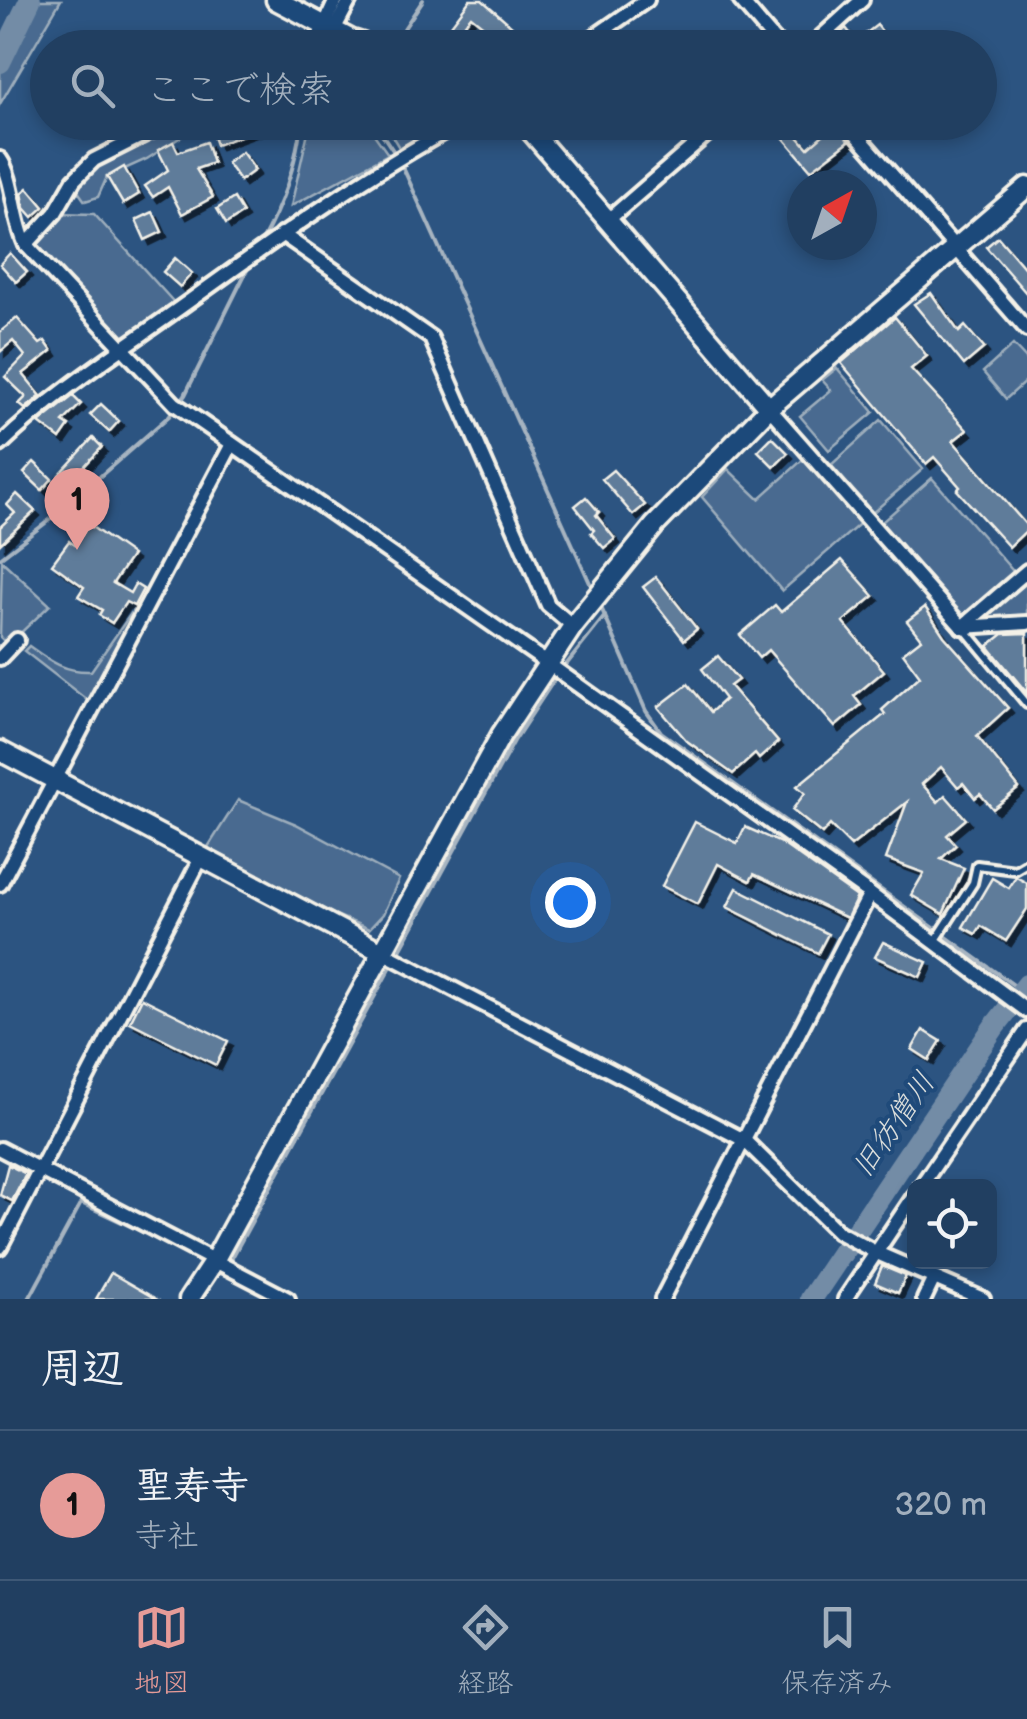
<!DOCTYPE html>
<html lang="ja">
<meta charset="utf-8">
<style>
:root{--surface:#213f61;--page:#2d4a6a;--text:#f1f3f6;--muted:#a2afbd;--line:#3e5876;--accent:#e69b98}
body{margin:0;font-family:"Balsamiq Sans","Klee One",sans-serif;background:var(--page);color:var(--text)}
.controls{position:absolute;right:30px;bottom:30px;display:grid;overflow:hidden;border-radius:15px;box-shadow:0 5px 15px #0003}
.controls button{width:90px;height:90px;display:grid;place-items:center;padding:0;border:0;border-bottom:2px solid var(--line);background:var(--surface);color:var(--text);font:50px sans-serif}
.compass{position:absolute;left:787px;top:170px;width:90px;height:90px;border-radius:50%;background:var(--surface);box-shadow:0 5px 15px #0003;rotate:40deg}
.you{position:absolute;left:570px;top:902px;width:35px;height:35px;margin:-25px;border:8px solid #fff;border-radius:50%;background:#1a73e8;box-shadow:0 0 0 15px #1a73e833}
.badge{display:grid;place-items:center;width:65px;height:65px;border-radius:50%;background:var(--accent);color:#111;font-size:32px;font-weight:700}
.pin{position:absolute;translate:-50% -82px;filter:drop-shadow(0 2px 5px #0008)}
.pin::after{content:'';position:absolute;top:52px;width:35px;height:30px;background:inherit;clip-path:polygon(0 0,100% 0,50% 100%)}
.list{margin:0;padding:0;list-style:none}
h2{display:flex;justify-content:space-between;align-items:center;height:130px;margin:0;padding:0 40px;font-size:42px}
h2 small{font-size:32px;font-weight:400;color:var(--muted)}
.list li{display:grid;grid-template-columns:65px 1fr auto;gap:30px;align-items:center;box-sizing:border-box;height:150px;padding:0 40px;border-top:2px solid var(--line)}
.list b{display:block;font-size:38px;white-space:nowrap}
.list p{margin:0;font-size:32px;white-space:nowrap;color:var(--muted)}
.list em{font-size:32px;font-style:normal;color:var(--muted)}
.icon{flex:none;width:55px;height:55px;fill:none;stroke:currentColor;stroke-width:2;stroke-linecap:round;stroke-linejoin:round}
.map{position:relative;flex:none;width:1027px;height:1299px;overflow:hidden}
.search{position:absolute;background:var(--surface);box-shadow:0 5px 15px #0003;left:30px;right:30px;top:30px;height:110px;display:flex;align-items:center;gap:25px;box-sizing:border-box;padding:0 35px;border-radius:55px;color:var(--muted);font-size:38px}
.sheet{height:280px;background:var(--surface)}
nav{display:flex;justify-content:space-around;align-items:center;box-sizing:border-box;height:140px;border-top:2px solid var(--line);background:var(--surface);font-size:28px;color:var(--muted)}
nav a{display:grid;justify-items:center;gap:5px}
nav .on{color:var(--accent)}
.map>svg:first-child{display:block}
.green{fill:#496b90;stroke:#9eaebc;stroke-width:2.5}
.lines{fill:none;stroke-linecap:round;stroke-linejoin:round}
.stream{stroke:#a7b4c0;stroke-width:4}
.river{stroke:#738ca6;stroke-width:22}
.building{fill:#5e7b9a;stroke:#f4f1e8;stroke-width:2.5;filter:url(#shadow)}
.lane-casing{stroke:#f4f1e8;stroke-width:14}
.street-casing{stroke:#f4f1e8;stroke-width:20}
.secondary-casing{stroke:#f4f1e8;stroke-width:25}
.lane{stroke:#1f4a7a;stroke-width:6}
.street{stroke:#1f4a7a;stroke-width:12}
.secondary{stroke:#1f4a7a;stroke-width:18}
.labels{text-anchor:middle;dominant-baseline:central;stroke-width:8;stroke-linejoin:round;paint-order:stroke}
.water-label{font-size:30px;font-style:italic;fill:#dadddb;stroke:#1f4a7a}
</style>
<div class="map">
<svg width="1027" height="1299" viewBox="0 0 1027 1299">
<defs>
<filter id="shadow"><feDropShadow dx="5" dy="5" stdDeviation="0" flood-color="#0009"/></filter>
</defs>
<rect width="100%" height="100%" fill="#2c5481"/>
<filter id="ink" filterUnits="userSpaceOnUse"><feTurbulence type="fractalNoise" baseFrequency=".01" numOctaves="2"/><feDisplacementMap in="SourceGraphic" scale="20" xChannelSelector="R" yChannelSelector="G"/><feConvolveMatrix kernelMatrix="1 2 1 2 8 2 1 2 1" color-interpolation-filters="sRGB"/></filter>
<g filter="url(#ink)">
<!-- green -->
<g class="green">
<path d="M24,0H61L0,104V44Z"/>
<path d="M131,123H191L190,131L147,159L107,177L98,197L85,201L72,183L123,144Z"/>
<path d="M310,123H366L388,154L291,206Z"/>
<path d="M384,123H455L403,154Z"/>
<path d="M55,213L94,214L179,308L127,346L26,245Z"/>
<path d="M1013,345L1027,360V380L1006,399L983,372Z"/>
<path d="M837,368L874,412L829,450L800,416L831,390L822,380Z"/>
<path d="M881,420L923,469L782,591L702,497L728,469L759,499L809,454L829,467Z"/>
<path d="M932,478L1019,578L962,627L875,528Z"/>
<path d="M2,561L50,605L8,645L0,637Z"/>
<path d="M1027,572V623L970,626Z"/>
<path d="M148,589L94,696L87,700L24,651L29,646C50,661 64,672 91,671Z"/>
<path d="M238,800L296,824L399,879L383,914L369,929L201,858Z"/>
</g>
<g class="lines">
<!-- stream -->
<g class="stream">
<path d="M391,48L423,0"/>
<path d="M374,122L396,155"/>
<path d="M401,163L594,592"/>
<path d="M260,245C282,205 296,167 301,122"/>
<path d="M0,558L56,515L169,416L185,395L251,262"/>
<path d="M600,605L646,711L661,732L1022,991"/>
<path d="M229,1263L514,741L554,680L605,616"/>
<path d="M29,1299L81,1203L177,1248"/>
</g>
<!-- river -->
<g class="river">
<path d="M0,62L30,0"/>
<path d="M811,1299L994,1027L1027,985"/>
</g>
</g>
<!-- building -->
<g class="building">
<path d="M470,0H482L512,26L510,28L527,48H480L496,36L471,16L455,35L448,29Z"/>
<path d="M877,25L891,43L885,48H824L846,28L856,41Z"/>
<path d="M208,122H227L229,126L238,122L273,124L216,145Z"/>
<path d="M785,122L808,148L824,134L814,122H835L849,141L811,170L776,129Z"/>
<path d="M173,142L178,152L206,142L213,163L196,169L213,197L182,214L168,187L153,197L145,186L168,170L158,150Z"/>
<path d="M242,152L255,170L240,181L227,163Z"/>
<path d="M124,167L139,194L123,204L107,177Z"/>
<path d="M28,188L44,207L33,217L25,208L22,193Z"/>
<path d="M234,198L243,213L226,224L217,209Z"/>
<path d="M153,212L162,232L145,240L136,220Z"/>
<path d="M998,237L1027,271V294L986,247Z"/>
<path d="M10,253L27,272L16,282L0,264Z"/>
<path d="M175,258L192,273L180,287L163,272Z"/>
<path d="M931,293L959,332L965,326L984,348L964,365L914,304Z"/>
<path d="M895,317L927,356L911,369L967,430L953,441L1027,526V530L1009,547L957,490L960,487L934,457L926,464L841,363Z"/>
<path d="M17,318L40,344L45,341L52,351L23,374L41,396L25,409L19,404L26,397L5,377L25,356L13,341L0,352V332Z"/>
<path d="M73,396L81,404L63,422L69,426L60,439L39,423Z"/>
<path d="M101,404L119,421L109,432L90,415Z"/>
<path d="M772,437L788,453L774,467L758,451Z"/>
<path d="M93,438L102,447L68,484L59,475Z"/>
<path d="M34,462L52,479L42,490L24,473Z"/>
<path d="M613,470L645,505L633,515L602,479Z"/>
<path d="M17,494L35,511L0,544V527L15,513L7,505Z"/>
<path d="M586,497L599,512L596,515L615,539L604,548L591,533L594,530L575,506Z"/>
<path d="M89,525L132,555L113,583L130,593L135,584L143,589L134,606L126,602L112,623L99,615L102,610L78,596L84,587L52,564L69,541L75,545Z"/>
<path d="M842,560L874,596L843,622L884,671L854,696L861,705L835,727L768,650L759,658L740,635L775,605L781,612Z"/>
<path d="M656,577L697,629L684,640L643,587Z"/>
<path d="M925,607L944,636L1008,708L977,736L1019,788L993,809L980,794L975,798L963,783L958,787L941,767L922,784L938,802L945,795L966,819L947,835L956,845L941,859L964,868L943,914L911,895L924,873L886,859L907,802L851,846L830,825L822,834L792,810L805,793L797,786L885,714L882,710L920,676L903,653L921,639L907,621Z"/>
<path d="M1027,633V693L988,646L1003,634Z"/>
<path d="M718,656L738,680L730,686L778,742L759,759L755,754L733,774L687,741L658,707L688,684L711,712L725,699L702,669Z"/>
<path d="M695,822L737,843L745,827L781,843L857,897L847,918L754,874L750,881L718,864L698,904L662,886Z"/>
<path d="M1016,877L1027,883V909L1006,941L981,926L976,934L963,927L992,878L1009,888Z"/>
<path d="M737,888L828,934L818,953L727,907Z"/>
<path d="M883,942L927,962L920,977L875,957Z"/>
<path d="M142,998L228,1041L216,1065L130,1022Z"/>
<path d="M923,1030L941,1041L929,1060L912,1049Z"/>
<path d="M8,1165L26,1174L12,1201L0,1195Z"/>
<path d="M882,1266L906,1276L898,1293L875,1283Z"/>
<path d="M111,1273L156,1299H96Z"/>
</g>
<g class="lines">
<defs>
<g id="lane">
<path d="M963,627L1027,704"/>
<path d="M936,940L973,883L977,865L1015,870L1027,863"/>
</g>
<g id="street">
<path d="M740,0L781,48"/>
<path d="M334,30L350,0"/>
<path d="M314,48L336,0"/>
<path d="M578,48L647,0"/>
<path d="M809,48L862,0"/>
<path d="M846,122L1027,330"/>
<path d="M0,159C14,179 13,219 26,245L175,404L547,663L870,894L1027,1011"/>
<path d="M608,220L721,122"/>
<path d="M282,234L431,338L548,605L573,626"/>
<path d="M26,245L55,213L74,180L94,160L169,122"/>
<path d="M769,408L962,627"/>
<path d="M0,445C57,390 124,348 188,302C277,238 365,175 462,122"/>
<path d="M962,627L1027,571"/>
<path d="M962,627L1027,623"/>
<path d="M0,658L17,640"/>
<path d="M0,884L232,444"/>
<path d="M382,952L744,1140L838,1232L877,1253L983,1299"/>
<path d="M0,1149L288,1299"/>
<path d="M921,1186L1027,1030"/>
<path d="M0,1247L201,858"/>
<path d="M662,1299L870,894"/>
<path d="M845,1299L914,1196"/>
<path d="M924,1299L934,1278"/>
</g>
<g id="secondary">
<path d="M276,0L352,40L377,48"/>
<path d="M523,122L769,408"/>
<path d="M0,751L382,952"/>
<path d="M189,1299L214,1261L501,735L573,626L655,525L769,408L1027,187"/>
</g>
</defs>
<!-- lane casing -->
<use href="#lane" class="lane-casing"/>
<!-- street casing -->
<use href="#street" class="street-casing"/>
<!-- secondary casing -->
<use href="#secondary" class="secondary-casing"/>
<!-- lane -->
<use href="#lane" class="lane"/>
<!-- street -->
<use href="#street" class="street"/>
<!-- secondary -->
<use href="#secondary" class="secondary"/>
</g>
</g>
<g class="labels">
<!-- water labels -->
<g class="water-label">
<text transform="translate(894 1125) rotate(-55)">旧彷僧川</text>
</g>
</g>
</svg>
<div class="controls">
<button><svg class="icon" aria-label="locate" viewBox="0 0 24 24"><circle cx="12" cy="12" r="6"/><path d="M12 2v4M12 18v4M2 12h4M18 12h4"/></svg></button>
</div>
<svg class="compass" viewBox="-18 -18 36 36"><path d="M0-13l5 13h-10z" fill="#e53935"/><path d="M0 13l5-13h-10z" fill="#a2afbd"/></svg>
<div class="you"></div>
<div class="pin badge" style="left:77px;top:550px">1</div>
<div class="search"><svg class="icon" aria-label="search" viewBox="0 0 24 24"><circle cx="10" cy="10" r="6"/><path d="M15 15l6 6"/></svg>ここで検索</div>
</div>
<section class="sheet">
<h2>周辺<small></small></h2>
<ul class="list">
<li><span class="badge">1</span><div><b>聖寿寺</b><p>寺社</p></div><em>320 m</em></li>
</ul>
</section>
<nav>
<a class="on"><svg class="icon" aria-label="map" viewBox="0 0 24 24"><path d="M3 6l6-2 6 2 6-2v14l-6 2-6-2-6 2zM9 4v14M15 6v14"/></svg>地図</a>
<a><svg class="icon" aria-label="directions" viewBox="0 0 24 24"><path d="M12 3l9 9-9 9-9-9zM9 14v-3h6M13 9l2 2-2 2"/></svg>経路</a>
<a><svg class="icon" aria-label="saved" viewBox="0 0 24 24"><path d="M7 4h10v16l-5-4-5 4z"/></svg>保存済み</a>
</nav>
